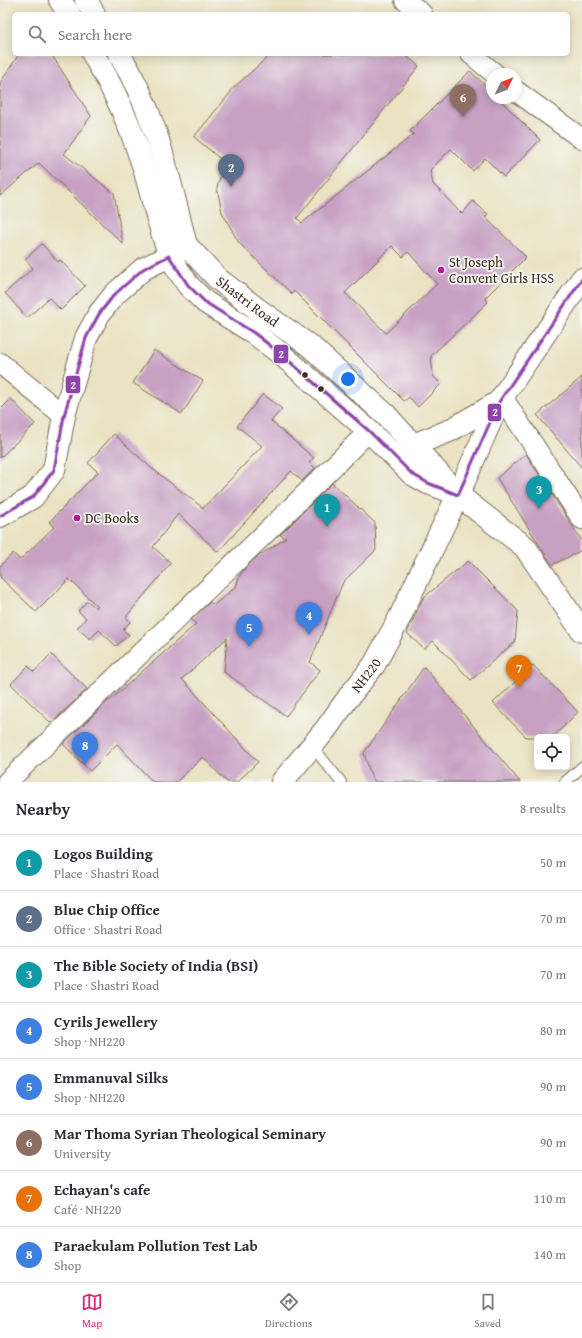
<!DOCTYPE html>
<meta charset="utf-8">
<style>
:root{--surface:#fff;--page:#f7f7f7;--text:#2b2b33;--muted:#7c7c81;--line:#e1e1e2;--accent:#db2777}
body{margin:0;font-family:"Gentium Book Plus",serif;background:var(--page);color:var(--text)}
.controls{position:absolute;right:12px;bottom:12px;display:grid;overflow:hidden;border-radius:6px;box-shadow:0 2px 10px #0003}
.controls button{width:36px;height:36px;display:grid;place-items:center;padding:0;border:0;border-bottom:1px solid var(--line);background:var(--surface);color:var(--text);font:20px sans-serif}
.compass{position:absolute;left:486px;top:68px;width:36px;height:36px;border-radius:50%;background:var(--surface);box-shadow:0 2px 10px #0003;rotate:47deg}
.you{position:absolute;left:348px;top:379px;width:14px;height:14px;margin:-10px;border:3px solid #fff;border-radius:50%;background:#1a73e8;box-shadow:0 0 0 6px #1a73e833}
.badge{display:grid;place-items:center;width:26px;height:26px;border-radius:50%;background:var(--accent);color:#fff;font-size:13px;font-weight:700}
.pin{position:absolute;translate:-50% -33px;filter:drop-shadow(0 1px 2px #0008)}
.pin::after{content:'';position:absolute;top:21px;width:14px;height:12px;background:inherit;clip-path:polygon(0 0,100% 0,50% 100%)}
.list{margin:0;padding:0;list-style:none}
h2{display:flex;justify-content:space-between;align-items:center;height:52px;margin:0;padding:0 16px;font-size:17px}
h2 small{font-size:13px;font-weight:400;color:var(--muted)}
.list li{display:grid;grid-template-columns:26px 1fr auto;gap:12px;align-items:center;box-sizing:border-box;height:56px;padding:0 16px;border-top:1px solid var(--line)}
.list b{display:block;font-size:15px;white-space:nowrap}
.list p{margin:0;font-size:13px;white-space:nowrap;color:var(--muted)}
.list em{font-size:13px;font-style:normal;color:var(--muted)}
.icon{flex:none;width:22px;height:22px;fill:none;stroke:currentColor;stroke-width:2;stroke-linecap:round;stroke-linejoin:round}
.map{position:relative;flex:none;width:582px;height:782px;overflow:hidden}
.search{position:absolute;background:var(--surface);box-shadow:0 2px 10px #0003;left:12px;right:12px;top:12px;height:44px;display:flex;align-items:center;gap:10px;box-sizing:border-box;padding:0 14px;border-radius:6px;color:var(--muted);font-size:15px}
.sheet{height:500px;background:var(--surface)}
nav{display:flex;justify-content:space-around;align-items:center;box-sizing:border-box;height:56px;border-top:1px solid var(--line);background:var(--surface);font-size:11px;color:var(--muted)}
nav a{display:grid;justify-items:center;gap:2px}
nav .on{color:var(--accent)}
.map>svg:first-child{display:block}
.building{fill:#c7a0c4;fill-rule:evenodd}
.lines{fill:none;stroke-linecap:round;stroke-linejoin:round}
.service-casing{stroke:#786a57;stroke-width:12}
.minor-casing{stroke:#786a57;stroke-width:22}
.secondary-casing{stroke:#786a57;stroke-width:24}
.primary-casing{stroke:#786a57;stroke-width:24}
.trunk-casing{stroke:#786a57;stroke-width:24}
.service{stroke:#fff;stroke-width:10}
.minor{stroke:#fff;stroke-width:20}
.secondary{stroke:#fff;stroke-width:22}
.primary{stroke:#fff;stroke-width:22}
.trunk{stroke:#fff;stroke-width:22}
.bus-1-casing{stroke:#f6f6f2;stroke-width:6}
.bus-1{stroke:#8e44ad;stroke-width:3}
.poi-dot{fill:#b5179e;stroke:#f6f6f2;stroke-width:1.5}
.bus-dot{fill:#3b2a1e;stroke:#f6f6f2;stroke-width:1.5}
.labels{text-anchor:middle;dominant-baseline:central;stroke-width:3.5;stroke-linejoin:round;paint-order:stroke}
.poi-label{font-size:14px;fill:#3b2a1e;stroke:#f6f6f2;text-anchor:start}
.street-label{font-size:14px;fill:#3b2a1e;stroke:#f6f6f2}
.line-badge{stroke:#f6f6f2;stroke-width:1.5}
.badge-label{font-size:11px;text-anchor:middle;font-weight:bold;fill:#fff}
</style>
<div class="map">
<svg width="582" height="782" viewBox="0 0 582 782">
<rect width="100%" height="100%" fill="#f6f6f2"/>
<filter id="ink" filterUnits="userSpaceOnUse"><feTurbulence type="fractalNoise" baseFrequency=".025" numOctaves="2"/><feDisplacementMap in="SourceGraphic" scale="8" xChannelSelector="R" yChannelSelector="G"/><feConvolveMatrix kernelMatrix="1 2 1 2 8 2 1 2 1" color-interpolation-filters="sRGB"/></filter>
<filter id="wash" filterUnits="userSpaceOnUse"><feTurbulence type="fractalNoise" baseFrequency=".012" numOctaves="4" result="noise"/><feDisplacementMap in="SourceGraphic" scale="16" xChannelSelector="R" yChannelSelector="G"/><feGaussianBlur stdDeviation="0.9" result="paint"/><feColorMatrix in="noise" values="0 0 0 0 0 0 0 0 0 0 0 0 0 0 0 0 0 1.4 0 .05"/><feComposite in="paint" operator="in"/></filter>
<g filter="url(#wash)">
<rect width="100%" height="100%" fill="#eae2c2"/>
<g id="blocks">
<!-- building -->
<g class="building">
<path d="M19,54H51L91,116L64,154L114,193L123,244L39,163L0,196V83Z"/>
<path d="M271,54H404L419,66L297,218L302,223L414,134L410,131L470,71L492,92V98H498L540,140L504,177L485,158L473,171L451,149L430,170L433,184L462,214L473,201L488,214L485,217L526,257L485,298L488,302L431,356L433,376L441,384L418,407L409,397L404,401L294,291L292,294L239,243L222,212L217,188L224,162L194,137L231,92L230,91ZM392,246L403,257L408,252L437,284L386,333L345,293Z"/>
<path d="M42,244L58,262L60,260L85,286L61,310L49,298L27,318L5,293L33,268L25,259Z"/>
<path d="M154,350L203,381L182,414L133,383Z"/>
<path d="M582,377V468L537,415Z"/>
<path d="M263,394L282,409L271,421L314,458L309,462L315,468L302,481L291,471L218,552L178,514L153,547L171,563L126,617L130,622L123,630L129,635L116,646L99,630L90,639L77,628L86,618L78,611L87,601L96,608L97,606L69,579L36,612L0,577V566L13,553L20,560L54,527L49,522L98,472L88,463L114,434L150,467L203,508L262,446L237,426Z"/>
<path d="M11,399L35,424L0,458V410Z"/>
<path d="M526,454L582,541V550L552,565L497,478Z"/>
<path d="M332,483L375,523L376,550L343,582L310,662L320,670L286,716L224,672L227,638L182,679L258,762L237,782H227L203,757L176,782H153L117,744L90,771L63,744L109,700V701L196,624L191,620L210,602L214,605L236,587L240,575L247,566L257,557L286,538L280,535Z"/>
<path d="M468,561L518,611L515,642L471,680L433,641L424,649L407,633L423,598Z"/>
<path d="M51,654L87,689L51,723L11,684L28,666L34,672Z"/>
<path d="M533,665L578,712L553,737H526L493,703Z"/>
<path d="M424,667L450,698L520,782H375L371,776L364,753Z"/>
</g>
</g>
</g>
<g filter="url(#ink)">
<use href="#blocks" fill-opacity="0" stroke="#786a57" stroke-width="1"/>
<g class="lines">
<defs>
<g id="service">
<path d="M312,746L341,782"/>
<path d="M565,782L582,767"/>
</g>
<g id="minor">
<path d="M405,0L422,14"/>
<path d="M471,54L495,74"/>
<path d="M516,91L582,139"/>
<path d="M0,363L64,416"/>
<path d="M502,397L582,519"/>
<path d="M7,782L279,520L369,431"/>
</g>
<path id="secondary" d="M0,516L33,497L54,470L64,416L78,366L86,338L99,314L114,295L143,269L169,256"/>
<g id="primary">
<path d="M413,445L449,431L499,402"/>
<path d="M458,495L499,402L582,279"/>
</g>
<g id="trunk">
<path d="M60,0L69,14"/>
<path d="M86,0L94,14"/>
<path d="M93,54C114,89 131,127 143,165C152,195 158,224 169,253"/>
<path id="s1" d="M119,54C156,112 169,179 186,245L218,279L260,311L310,346L386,415L458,495L525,547L582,631"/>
<path d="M186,245L183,243H176L171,247L169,253L171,259L188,285L205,302L254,333L281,354L369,431L412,474L428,483L452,492"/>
<path id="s2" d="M282,782L326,729L348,698L374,665L399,619L458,495"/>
</g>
</defs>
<!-- service casing -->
<use href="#service" class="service-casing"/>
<!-- minor casing -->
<use href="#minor" class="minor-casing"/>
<!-- secondary casing -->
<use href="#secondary" class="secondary-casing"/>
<!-- primary casing -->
<use href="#primary" class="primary-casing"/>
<!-- trunk casing -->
<use href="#trunk" class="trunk-casing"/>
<!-- service -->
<use href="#service" class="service"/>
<!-- minor -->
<use href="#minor" class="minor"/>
<!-- secondary -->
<use href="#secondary" class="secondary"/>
<!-- primary -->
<use href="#primary" class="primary"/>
<!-- trunk -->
<use href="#trunk" class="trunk"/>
<defs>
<path id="bus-1" d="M0,516L33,497L54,470L64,416L86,338L99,314L114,295L143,269L169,256L188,285L205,302L254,333L281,354L369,431L412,474L428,483L458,495L499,402L582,279"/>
</defs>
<!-- bus-1 casing -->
<use href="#bus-1" class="bus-1-casing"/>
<!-- bus-1 -->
<use href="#bus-1" class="bus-1"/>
</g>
</g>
<!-- markers -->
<g class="poi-dot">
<circle cx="441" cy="270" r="4"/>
<circle cx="77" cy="518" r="4"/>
</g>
<g class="bus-dot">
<circle cx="305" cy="375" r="3.5"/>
<circle cx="321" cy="389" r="3.5"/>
</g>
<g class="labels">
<!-- poi labels -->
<g class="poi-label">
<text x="449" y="262">St Joseph<tspan x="449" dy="16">Convent Girls HSS</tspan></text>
<text x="85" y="518">DC Books</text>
</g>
<!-- street labels -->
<g class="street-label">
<text stroke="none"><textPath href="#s1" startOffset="287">Shastri Road</textPath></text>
<text stroke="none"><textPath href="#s2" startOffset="136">NH220</textPath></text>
</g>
</g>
<g class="line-badge">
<rect x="273" y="344" width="16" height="20" rx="4" fill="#8e44ad"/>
<rect x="65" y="375" width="16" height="19" rx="4" fill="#8e44ad"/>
<rect x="487" y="403" width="15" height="19" rx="4" fill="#8e44ad"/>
</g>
<g class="badge-label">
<text x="281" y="358">2</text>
<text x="73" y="389">2</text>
<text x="495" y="416">2</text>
</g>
</svg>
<div class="controls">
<button><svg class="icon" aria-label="locate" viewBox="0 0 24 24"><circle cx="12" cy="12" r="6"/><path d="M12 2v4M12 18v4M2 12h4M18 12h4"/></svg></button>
</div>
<svg class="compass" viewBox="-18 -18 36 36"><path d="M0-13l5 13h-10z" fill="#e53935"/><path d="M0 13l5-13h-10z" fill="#7c7c81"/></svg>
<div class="you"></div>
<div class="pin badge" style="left:327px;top:527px;background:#0f9aa8">1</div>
<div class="pin badge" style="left:231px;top:187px;background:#5c6f8a">2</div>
<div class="pin badge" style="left:539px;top:509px;background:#0f9aa8">3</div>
<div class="pin badge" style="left:309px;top:635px;background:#3f7fe0">4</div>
<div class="pin badge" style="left:249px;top:647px;background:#3f7fe0">5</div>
<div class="pin badge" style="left:463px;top:117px;background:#8d6e63">6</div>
<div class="pin badge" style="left:519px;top:688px;background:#e8710a">7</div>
<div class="pin badge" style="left:85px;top:765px;background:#3f7fe0">8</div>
<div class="search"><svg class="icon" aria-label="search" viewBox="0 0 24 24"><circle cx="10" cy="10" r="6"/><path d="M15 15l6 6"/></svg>Search here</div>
</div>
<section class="sheet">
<h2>Nearby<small>8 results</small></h2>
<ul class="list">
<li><span class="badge" style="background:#0f9aa8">1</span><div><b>Logos Building</b><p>Place · Shastri Road</p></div><em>50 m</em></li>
<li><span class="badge" style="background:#5c6f8a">2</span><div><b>Blue Chip Office</b><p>Office · Shastri Road</p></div><em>70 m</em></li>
<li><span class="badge" style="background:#0f9aa8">3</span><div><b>The Bible Society of India (BSI)</b><p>Place · Shastri Road</p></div><em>70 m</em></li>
<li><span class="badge" style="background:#3f7fe0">4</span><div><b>Cyrils Jewellery</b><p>Shop · NH220</p></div><em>80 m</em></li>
<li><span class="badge" style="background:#3f7fe0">5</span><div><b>Emmanuval Silks</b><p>Shop · NH220</p></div><em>90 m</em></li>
<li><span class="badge" style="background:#8d6e63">6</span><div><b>Mar Thoma Syrian Theological Seminary</b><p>University</p></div><em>90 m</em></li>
<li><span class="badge" style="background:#e8710a">7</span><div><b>Echayan's cafe</b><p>Café · NH220</p></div><em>110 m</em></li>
<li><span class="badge" style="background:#3f7fe0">8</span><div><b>Paraekulam Pollution Test Lab</b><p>Shop</p></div><em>140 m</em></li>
</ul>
</section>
<nav>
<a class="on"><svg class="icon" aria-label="map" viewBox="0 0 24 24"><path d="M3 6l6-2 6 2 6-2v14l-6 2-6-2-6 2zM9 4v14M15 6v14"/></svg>Map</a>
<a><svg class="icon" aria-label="directions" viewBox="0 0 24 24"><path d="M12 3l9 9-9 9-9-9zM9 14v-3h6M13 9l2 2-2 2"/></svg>Directions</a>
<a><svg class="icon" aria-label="saved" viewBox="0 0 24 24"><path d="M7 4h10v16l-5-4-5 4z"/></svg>Saved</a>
</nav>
